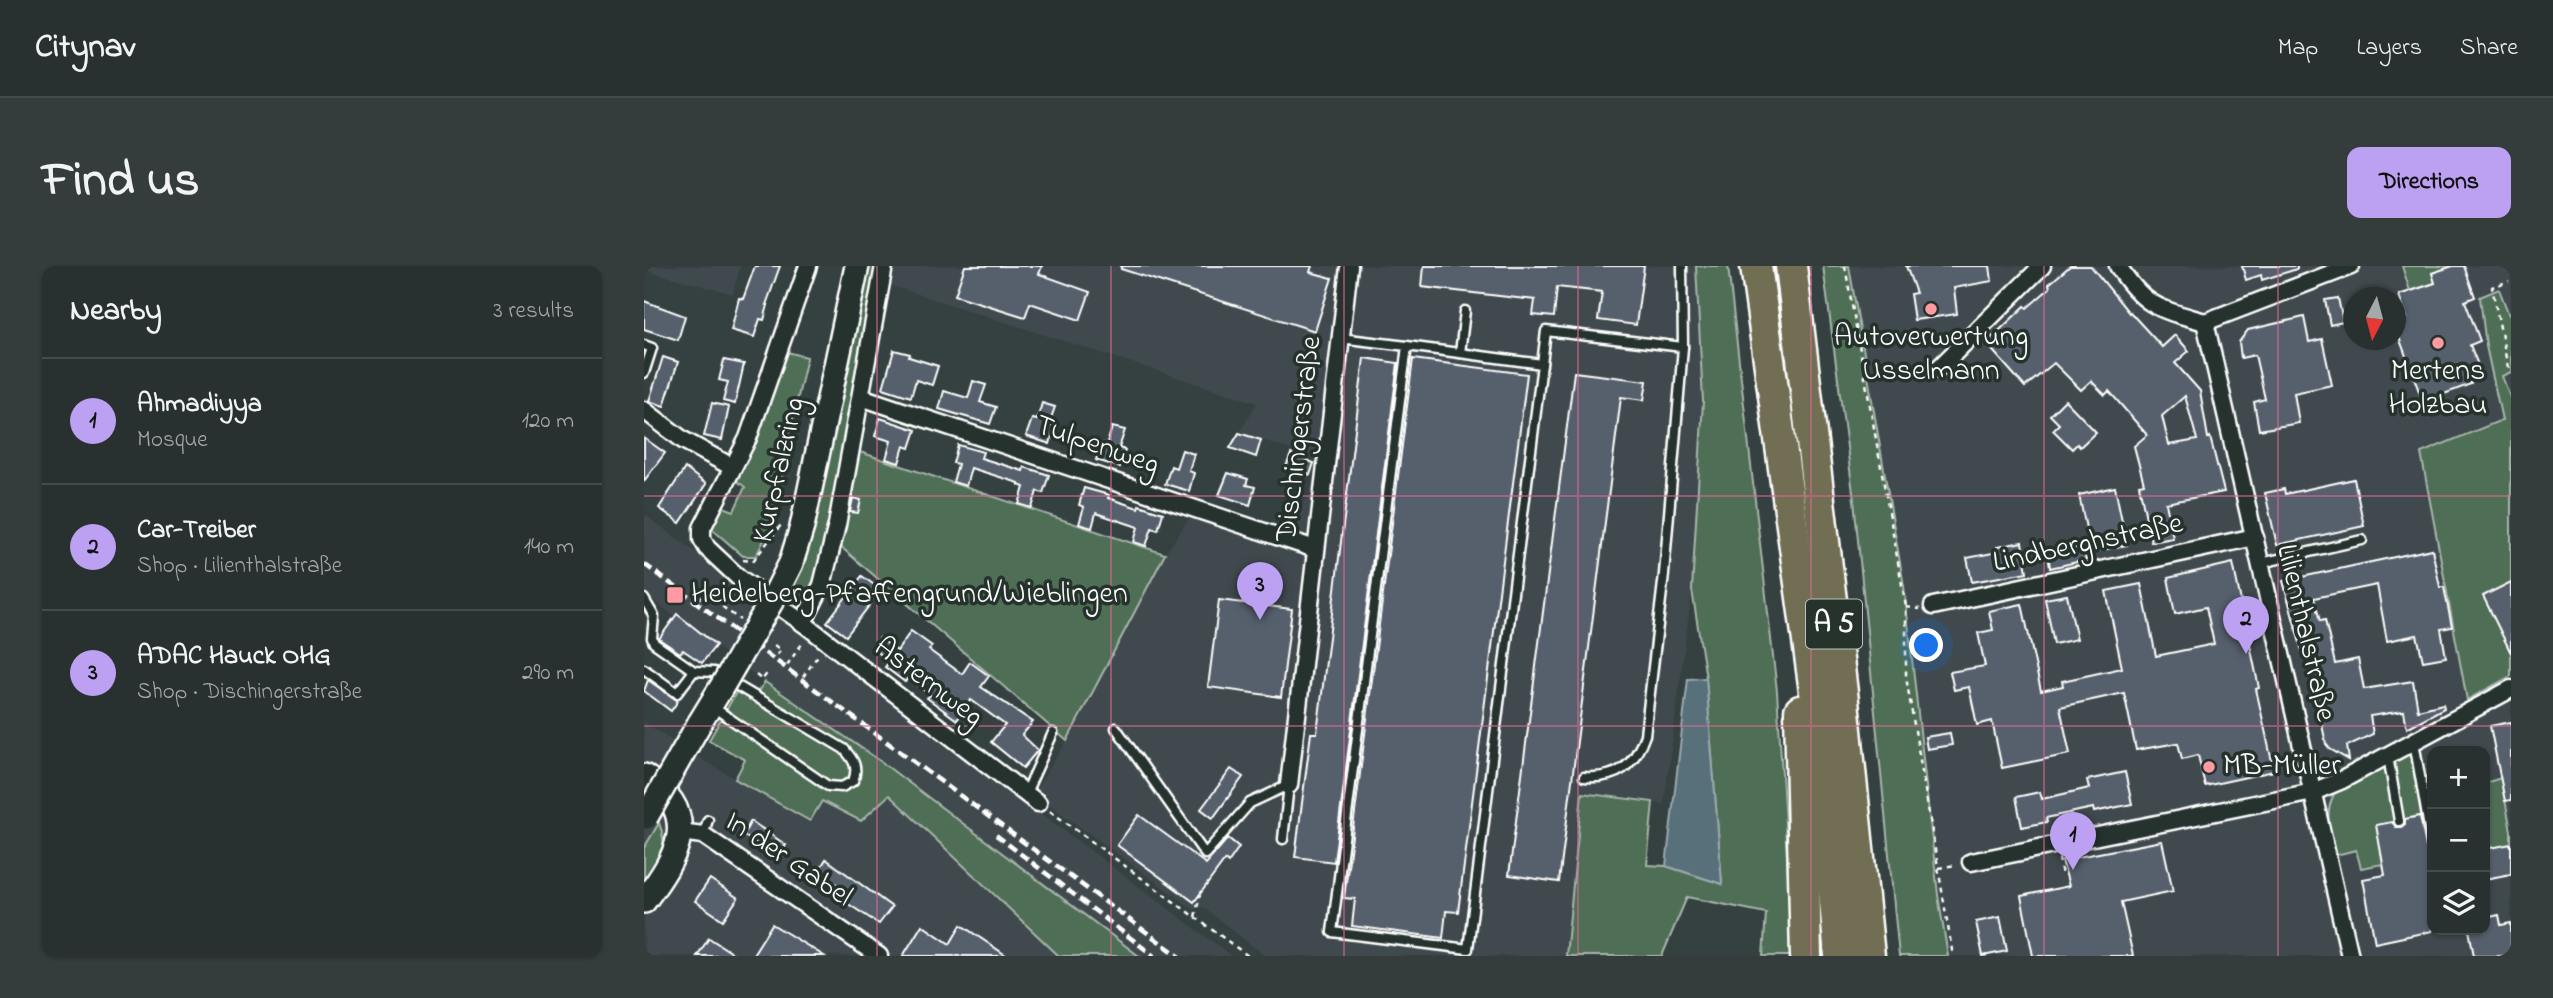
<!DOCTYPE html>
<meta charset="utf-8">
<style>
:root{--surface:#283030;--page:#343c3c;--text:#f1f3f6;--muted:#a5a9ab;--line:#444b4c;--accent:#bca0f2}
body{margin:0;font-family:"Indie Flower",sans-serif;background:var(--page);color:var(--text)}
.controls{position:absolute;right:21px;bottom:21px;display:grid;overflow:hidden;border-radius:14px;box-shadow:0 2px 5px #0004}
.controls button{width:63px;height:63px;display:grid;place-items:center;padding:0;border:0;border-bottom:2px solid var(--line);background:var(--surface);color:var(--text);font:35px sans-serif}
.compass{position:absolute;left:1699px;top:21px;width:63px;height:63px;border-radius:50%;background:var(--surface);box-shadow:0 2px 5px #0004;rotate:186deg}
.you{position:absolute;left:1283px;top:380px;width:24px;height:24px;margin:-18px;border:5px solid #fff;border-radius:50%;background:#1a73e8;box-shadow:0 0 0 10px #1a73e833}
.badge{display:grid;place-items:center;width:46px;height:46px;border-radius:50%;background:var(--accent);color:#111;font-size:23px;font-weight:700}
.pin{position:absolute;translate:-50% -58px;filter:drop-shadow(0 2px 4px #0008)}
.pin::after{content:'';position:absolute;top:37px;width:24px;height:21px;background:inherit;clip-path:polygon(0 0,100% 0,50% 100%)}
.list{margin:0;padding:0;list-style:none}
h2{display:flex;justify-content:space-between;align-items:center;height:91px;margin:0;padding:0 28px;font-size:30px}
h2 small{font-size:23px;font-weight:400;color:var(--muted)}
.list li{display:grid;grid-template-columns:46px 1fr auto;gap:21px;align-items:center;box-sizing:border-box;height:126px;padding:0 28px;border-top:2px solid var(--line)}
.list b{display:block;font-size:26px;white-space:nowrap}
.list p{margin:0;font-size:23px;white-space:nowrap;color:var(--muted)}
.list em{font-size:23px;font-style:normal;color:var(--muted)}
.icon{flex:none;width:38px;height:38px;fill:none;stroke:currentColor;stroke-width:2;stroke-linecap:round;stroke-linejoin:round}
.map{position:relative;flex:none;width:1867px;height:690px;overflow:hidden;border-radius:14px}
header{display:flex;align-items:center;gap:42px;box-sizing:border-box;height:98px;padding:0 35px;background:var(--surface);border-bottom:2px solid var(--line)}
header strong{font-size:33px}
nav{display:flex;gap:38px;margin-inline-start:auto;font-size:24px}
.intro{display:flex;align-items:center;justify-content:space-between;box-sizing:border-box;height:168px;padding:0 42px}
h1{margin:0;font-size:49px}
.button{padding:18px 32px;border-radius:14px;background:var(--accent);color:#111;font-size:24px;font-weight:700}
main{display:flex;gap:42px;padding:0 42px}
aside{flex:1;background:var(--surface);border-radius:14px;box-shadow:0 2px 5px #0004}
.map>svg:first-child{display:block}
.built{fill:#3f4a4e;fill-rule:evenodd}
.green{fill:#4f6e57;stroke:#a7b6ab;stroke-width:2}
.water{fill:#586f7a;stroke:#9ba9af;stroke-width:2}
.building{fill:#57606d;stroke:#fff;stroke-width:2;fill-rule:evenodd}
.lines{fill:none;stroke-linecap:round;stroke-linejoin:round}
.lane-casing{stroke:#fff;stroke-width:13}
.street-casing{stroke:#fff;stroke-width:21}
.secondary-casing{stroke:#fff;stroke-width:28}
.highway-casing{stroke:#fff;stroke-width:35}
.path{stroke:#fff;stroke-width:2.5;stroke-dasharray:5 5;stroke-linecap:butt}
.lane{stroke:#26332d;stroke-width:8}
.street{stroke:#26332d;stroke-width:16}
.secondary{stroke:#26332d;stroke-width:23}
.highway{stroke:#726e52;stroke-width:30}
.rail{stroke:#fff;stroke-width:4.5;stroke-dasharray:10 5;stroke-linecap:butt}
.secondary-bridge-casing{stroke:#fff;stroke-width:28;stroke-linecap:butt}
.secondary-bridge{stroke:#26332d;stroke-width:23}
.grid{fill:none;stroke:#d76994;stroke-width:2;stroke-opacity:0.55}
.poi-dot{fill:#ff9aa2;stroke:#26332d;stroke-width:2.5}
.labels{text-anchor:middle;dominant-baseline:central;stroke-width:7;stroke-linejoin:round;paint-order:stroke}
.shield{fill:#26332d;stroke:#bec2c0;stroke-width:2}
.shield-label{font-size:28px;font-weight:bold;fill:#fff}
.poi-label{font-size:30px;fill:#fff;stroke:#26332d}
.street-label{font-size:30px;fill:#fff;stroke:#26332d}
</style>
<header>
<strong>Citynav</strong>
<nav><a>Map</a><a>Layers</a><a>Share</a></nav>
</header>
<div class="intro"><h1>Find us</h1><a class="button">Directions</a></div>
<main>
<aside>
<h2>Nearby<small>3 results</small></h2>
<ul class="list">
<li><span class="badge">1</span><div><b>Ahmadiyya</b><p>Mosque</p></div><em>120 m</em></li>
<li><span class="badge">2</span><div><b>Car-Treiber</b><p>Shop · Lilienthalstraße</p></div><em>140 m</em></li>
<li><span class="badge">3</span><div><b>ADAC Hauck OHG</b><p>Shop · Dischingerstraße</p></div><em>290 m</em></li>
</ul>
</aside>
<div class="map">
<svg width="1867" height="690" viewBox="0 0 1867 690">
<rect width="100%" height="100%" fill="#354040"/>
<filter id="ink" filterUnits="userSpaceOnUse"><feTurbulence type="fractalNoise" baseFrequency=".0143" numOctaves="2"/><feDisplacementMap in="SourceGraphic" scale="14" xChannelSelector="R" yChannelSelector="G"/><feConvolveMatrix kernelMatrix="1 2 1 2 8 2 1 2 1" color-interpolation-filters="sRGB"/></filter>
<g filter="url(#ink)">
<!-- built -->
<g class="built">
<path d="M0,0H96L89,28L0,4Z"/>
<path d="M226,0H1052L1059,135L1048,324L1020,538L938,527L922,690H621L559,641L549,643L393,530L390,526L423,475L521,288L547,249L625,274L665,230L673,193L596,166L613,137L245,19Z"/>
<path d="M1205,0H1867V690H1304L1294,629L1261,320ZM1710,32H1752V74H1710ZM1788,485H1841V664H1788Z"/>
<path d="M0,248L180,382L383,537L588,690H495L232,492L121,416L0,328Z"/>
<path d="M0,456L57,493L166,555L177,535L217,555L245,528L415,690H0Z"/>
</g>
<!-- green -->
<g class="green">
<path d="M223,0H234L198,180L189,245L173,310L155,344L142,335L158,298Z"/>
<path d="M1052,0H1084L1133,425L1149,690H1119L1122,647L1043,631L1018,690H922L938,527L1009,536L1003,599L1022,600L1078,618L1062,412L1048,324L1059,135Z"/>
<path d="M1179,0H1205L1260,320L1294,629L1304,690H1255L1210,234Z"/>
<path d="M1758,0H1807L1808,1L1788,7L1791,17L1766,25Z"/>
<path d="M1855,23L1865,49H1867V106L1858,110L1867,134V410L1823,434L1777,187L1858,154L1842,80L1836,31Z"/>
<path d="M143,86L163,91L140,193L135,245L112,290H99L68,263L77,240L90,245L101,221L90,213L126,135Z"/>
<path d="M213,185L521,288L423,475L197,281Z"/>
<path d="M121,416L232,492L495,690H415L245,529L217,555L178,535L166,555L91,513L101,494L65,474L93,425L108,433Z"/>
<path d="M1768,484L1786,582L1782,583L1775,551L1733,559L1739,598L1717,602L1712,584L1692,589C1687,567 1679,550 1690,528Z"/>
<path d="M1857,512L1867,565V595L1842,588L1841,581V517Z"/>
<path d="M15,557C26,582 15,601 0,622V582Z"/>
</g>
<!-- water -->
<path class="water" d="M1062,412L1078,618L1022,600L1044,413Z"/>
<!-- building -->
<g class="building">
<path d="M111,0H136L122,39H124L120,54L116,53L110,71L87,64L95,32L99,33Z"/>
<path d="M321,0H398L395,8L446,26L436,54L386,37L381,51L311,29Z"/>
<path d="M477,0H668L666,6L688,12L671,65L477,3Z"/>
<path d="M780,0H1000L992,59L954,54L958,26L913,21L910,51L889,49L891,34L778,21Z"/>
<path d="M1262,0H1346L1348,15L1310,22L1313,48L1270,54L1266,28L1272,27Z"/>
<path d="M1426,0H1447L1485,47L1486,46L1518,81L1531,69L1545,85L1531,97L1556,125L1564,172L1566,171L1580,226L1522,237L1529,272L1507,276L1495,219L1500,218L1490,180L1503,169L1465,125L1461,129L1447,115L1437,124L1410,97L1381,121L1342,77L1381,40L1383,42L1406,22L1405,18ZM1541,130L1553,174L1525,179L1518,150Z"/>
<path d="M1598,0H1653V3L1618,14L1617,9L1602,14Z"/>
<path d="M1809,0H1820L1831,31L1821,35L1836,75L1826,79L1836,104L1824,109L1827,118L1779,136L1752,63V57L1763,52L1755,29L1791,17L1788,7Z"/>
<path d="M1694,32L1699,56L1686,59L1681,34Z"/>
<path d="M0,35L41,50L34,74L0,63Z"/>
<path d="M1660,51L1665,76L1678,73L1688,119L1650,127L1655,157L1615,164L1610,136L1621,133L1611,89L1597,92L1595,76L1604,64Z"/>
<path d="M250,84L266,88L265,91L294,100L288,119L272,114L267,131L239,122Z"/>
<path d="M19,91L34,96L20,140L5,135Z"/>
<path d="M720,92L754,97L690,596L651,591L667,467H673Z"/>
<path d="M769,93L883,108L814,646L802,645L799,672L708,660L711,633L700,632Z"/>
<path d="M80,94L100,98L91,138L79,135L84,116L75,114Z"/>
<path d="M930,106L1003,115L1000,134L977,131L915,616L865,609Z"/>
<path d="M329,115L342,119L336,136L352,141L346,158L295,143L300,125L324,132Z"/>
<path d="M1421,134L1452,166L1436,181L1433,178L1428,183L1409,164L1415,158L1406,149Z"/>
<path d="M68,137L85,141L78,174L60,170Z"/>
<path d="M398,137L411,141L405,158L411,160L406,178L382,170L388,153L393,154Z"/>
<path d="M236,152L272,164L266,182L260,180L255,197L242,193L247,175L231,170Z"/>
<path d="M468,161L481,164L475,182L481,184L476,201L452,194L457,177L463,178Z"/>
<path d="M595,167L617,174L612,191L586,182Z"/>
<path d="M0,172L21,187L0,215Z"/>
<path d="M314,179L339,186L337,192L379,205L380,201L405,209L399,227L393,225L388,242L375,238L380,221L375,219V217L327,202L322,220L309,216L314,198L309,197Z"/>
<path d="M538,184L550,188L545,205L550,207L545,225L521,218L527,200L532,202Z"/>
<path d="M647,188L670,197L666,209L642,201Z"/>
<path d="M41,202L62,218L36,257L15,242Z"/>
<path d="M584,207L604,213L602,219L611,221L606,239L575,229Z"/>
<path d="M1710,213L1720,260L1633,279L1621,227L1640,223L1641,228Z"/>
<path d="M1471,221L1483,279L1447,286L1435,229Z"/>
<path d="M440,222L465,229L464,232L494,242L495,239L519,247L514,264L508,262L502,280L490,276L494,261L452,247L448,262L435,258L440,241L435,239Z"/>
<path d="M209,232L217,234L214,247L206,246Z"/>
<path d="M1378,276L1383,306L1328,316L1323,292L1354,286L1353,281Z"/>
<path d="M1439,281L1442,294L1406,302L1404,288Z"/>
<path d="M1788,283L1796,321H1800L1808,361L1797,363L1802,391L1779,395L1773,369L1743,375L1733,319L1670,332L1676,355L1681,354L1691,398L1714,393L1720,423L1769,415L1774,444L1799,438L1800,442L1763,462L1760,445L1726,450L1729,468L1703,480L1705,494L1686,483L1682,478L1664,391L1660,392L1639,315Z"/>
<path d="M1589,297L1615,422L1612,423L1630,505L1561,520L1554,489L1538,493L1534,477L1492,484L1480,427L1416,441L1426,488L1358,502L1348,455L1333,459L1325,421L1310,424L1306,406L1341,400L1334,367L1349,364L1345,345L1378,338L1397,425L1419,420L1418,415L1478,402L1462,325L1497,318L1512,390L1570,378L1562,341L1531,348L1524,312Z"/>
<path d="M218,310L237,324L202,370L183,356Z"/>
<path d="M1867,316V387L1839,330Z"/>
<path d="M1423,329L1433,373L1410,378L1401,333Z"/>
<path d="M575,334L648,343L637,431L564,421Z"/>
<path d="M33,348L72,379L58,397L39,384L36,387L15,373Z"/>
<path d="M267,365L288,380L285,384L318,408L326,396L337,404L345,410L337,421L389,456L378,469L394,484L379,502L347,476L361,459L327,434L313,454L283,432L286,429L264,412L261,416L241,401L246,395L228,382L236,372L253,385Z"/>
<path d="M4,414L34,435L27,445L0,425Z"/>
<path d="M1867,456V534L1861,535L1846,460Z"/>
<path d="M1306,467L1308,479L1283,483L1281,471Z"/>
<path d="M587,503L599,511L569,552L557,543Z"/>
<path d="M1481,506L1488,538L1450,546L1449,542L1402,552L1403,556L1378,561L1372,531L1396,526L1398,533L1445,522L1443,514Z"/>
<path d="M495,549L562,598L584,572L595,581L584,597L581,594L550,636L473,579Z"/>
<path d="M1776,550L1782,581L1788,585V610H1785L1788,625V665L1731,677L1719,613L1741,609L1732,559L1748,556L1752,561H1757L1761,558V553Z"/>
<path d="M107,555L142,579L134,592L99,569Z"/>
<path d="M1518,575L1529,625L1477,636L1489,690H1389L1377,630L1425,620L1418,594Z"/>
<path d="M1867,578V608L1841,613V583Z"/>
<path d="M182,593L248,641L235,658L195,632L201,623L174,606Z"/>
<path d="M66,613L94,632L79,654L51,635Z"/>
<path d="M1855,649L1857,659L1867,657V690H1830L1825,664H1841V652Z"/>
<path d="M1356,651L1363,685L1339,690L1332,656Z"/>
<path d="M128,658L180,690H108Z"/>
<path d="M278,659L306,678L317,659L363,690H259Z"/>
<path d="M65,672L93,690H53Z"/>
</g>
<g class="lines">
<defs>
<g id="lane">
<path d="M1038,0L1039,81"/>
<path d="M696,72L763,80L688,666L824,683L898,98L763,80"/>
<path d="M0,79L8,82L0,107"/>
<path d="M816,87L821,45"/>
<path d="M898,98L902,65L1039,81L1020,308L1001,469C990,500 974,513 940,511"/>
<path d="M1617,297L1718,274"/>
<path d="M0,333L10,350L8,372L10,377L50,405L70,406L200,483C209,493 215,501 209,515L198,521L184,520L69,441"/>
<path d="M0,403L33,427L50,405"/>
<path d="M472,462L561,588L606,537L645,519"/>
<path d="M1770,476L1788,579"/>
<path d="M1744,490L1755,555"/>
<path d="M382,527L409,467"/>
<path d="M59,569L64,554"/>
<path d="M639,573L645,519"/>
</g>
<g id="street">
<path d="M164,0L104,172L58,262V273L63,282L94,311L159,357L394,537"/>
<path d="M1474,0C1501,42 1516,43 1561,56"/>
<path d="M1561,56L1706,690"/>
<path d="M1561,56L1707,0"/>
<path d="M1294,103L1398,0"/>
<path d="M217,131L671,283"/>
<path d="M0,144L39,174L88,201"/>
<path d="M1289,340L1611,271"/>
<path d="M159,357L178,319L193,259L240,0"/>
<path d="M645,519L705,0"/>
<path d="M36,566L59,569L235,690"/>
<path d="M1327,596L1669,526L1698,514L1867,423"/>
</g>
<g id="secondary">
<path d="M131,329L147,297L158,261L213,0"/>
<path d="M55,458L77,422"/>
<path d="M0,510C59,548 34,590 0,635"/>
</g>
<g id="highway">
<path d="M1112,0L1173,440L1196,690"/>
<path d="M1147,0L1199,435L1225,690"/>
<path d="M1156,445L1162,690"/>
</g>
</defs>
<!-- lane casing -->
<use href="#lane" class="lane-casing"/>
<!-- street casing -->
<use href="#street" class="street-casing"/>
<!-- secondary casing -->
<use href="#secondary" class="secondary-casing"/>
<!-- highway casing -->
<use href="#highway" class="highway-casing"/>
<!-- path -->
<g class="path">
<path d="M1201,0L1262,341V411L1309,690"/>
<path d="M1864,102L1848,21L1865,15"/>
<path d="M99,294L109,295L137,259"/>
<path d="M53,333L63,329L96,354"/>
<path d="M1262,341L1276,343"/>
<path d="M130,379L137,384L131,391"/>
<path d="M143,399L160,375"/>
<path d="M112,409L118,414L125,405"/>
<path d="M159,411L175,388"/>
<path d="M406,545L604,690"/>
<path d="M1415,592L1418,610"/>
<path d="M1294,602L1312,599"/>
<path d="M551,651L556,629"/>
</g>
<!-- lane -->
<use href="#lane" class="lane"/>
<!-- street -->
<use href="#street" class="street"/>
<!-- secondary -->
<use href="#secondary" class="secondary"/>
<!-- highway -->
<use href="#highway" class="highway"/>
<!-- rail -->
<g class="rail">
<path d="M0,298L535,690"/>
<path d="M352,569L510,690"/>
</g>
<defs>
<g id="secondary-bridge">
<path d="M77,422L131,329"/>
<path d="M2,551L55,458"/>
</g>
</defs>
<!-- secondary-bridge casing -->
<use href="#secondary-bridge" class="secondary-bridge-casing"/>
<!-- secondary-bridge -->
<use href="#secondary-bridge" class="secondary-bridge"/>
</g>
</g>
<!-- grid -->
<path class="grid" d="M233,0V690M467,0V690M700,0V690M934,0V690M1167,0V690M1400,0V690M1634,0V690M0,230H1867M0,460H1867"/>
<!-- markers -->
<g class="poi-dot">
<circle cx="1287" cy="43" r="7"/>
<circle cx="1794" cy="77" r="7"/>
<rect x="22" y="320" width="18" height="18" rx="3.5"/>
<circle cx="1565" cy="501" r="7"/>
</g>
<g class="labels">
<!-- shield labels -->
<rect class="shield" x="1162" y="333.5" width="56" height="49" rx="5"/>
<g class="shield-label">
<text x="1190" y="358">A 5</text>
</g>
<!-- poi labels -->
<g class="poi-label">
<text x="1287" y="72">Autoverwertung<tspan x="1287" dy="34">Usselmann</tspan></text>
<text x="1794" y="106">Mertens<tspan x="1794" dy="34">Holzbau</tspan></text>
<text x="47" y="329" text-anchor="start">Heidelberg-Pfaffengrund/Wieblingen</text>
<text x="1579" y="501" text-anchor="start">MB-Müller</text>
</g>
<!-- street labels -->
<g class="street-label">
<text transform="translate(656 173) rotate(-83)">Dischingerstraße</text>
<text transform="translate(453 180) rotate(19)">Tulpenweg</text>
<text transform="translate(136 204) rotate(-77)">Kurpfalzring</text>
<text transform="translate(1444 278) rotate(-12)">Lindberghstraße</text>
<text transform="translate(1661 367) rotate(77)">Lilienthalstraße</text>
<text transform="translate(284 417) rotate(37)">Asternweg</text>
<text transform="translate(144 594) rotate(34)">In der Gabel</text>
</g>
</g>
</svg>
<div class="controls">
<button>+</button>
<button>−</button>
<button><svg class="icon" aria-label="layers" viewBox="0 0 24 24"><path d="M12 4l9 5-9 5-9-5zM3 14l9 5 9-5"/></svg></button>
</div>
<svg class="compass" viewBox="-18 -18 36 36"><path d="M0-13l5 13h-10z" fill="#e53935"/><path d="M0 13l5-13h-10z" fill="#a5a9ab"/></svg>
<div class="you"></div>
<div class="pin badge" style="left:1429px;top:604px">1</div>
<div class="pin badge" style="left:1602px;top:388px">2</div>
<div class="pin badge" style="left:616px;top:354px">3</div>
</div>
</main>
